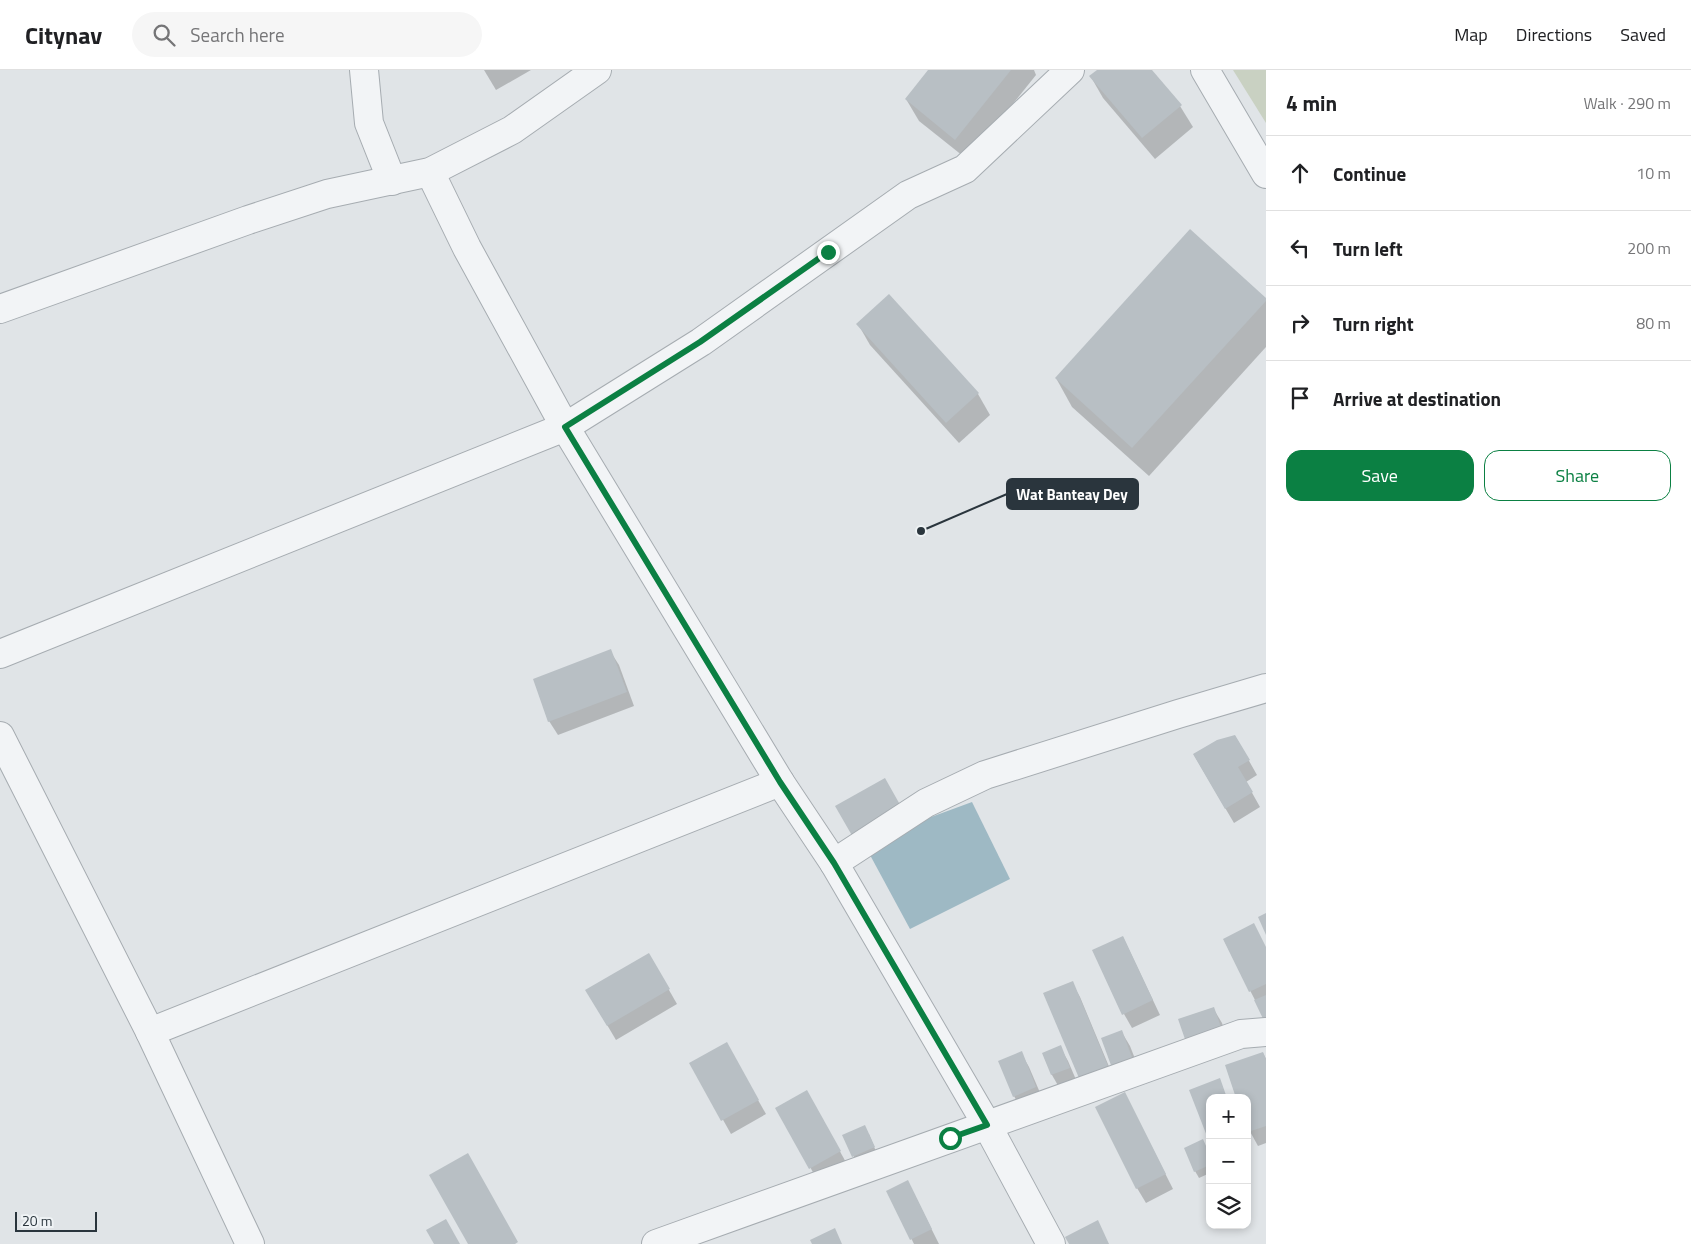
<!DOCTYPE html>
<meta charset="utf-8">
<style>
:root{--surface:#fff;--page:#f6f6f6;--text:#202124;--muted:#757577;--line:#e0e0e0;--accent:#0b8043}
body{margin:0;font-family:"Titillium Web",sans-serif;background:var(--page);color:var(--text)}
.controls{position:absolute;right:15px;bottom:15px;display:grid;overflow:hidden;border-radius:10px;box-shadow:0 2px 8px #0003}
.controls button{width:45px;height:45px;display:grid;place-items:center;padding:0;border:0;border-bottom:1px solid var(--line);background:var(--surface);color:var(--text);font:25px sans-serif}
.scale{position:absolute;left:15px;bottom:12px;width:82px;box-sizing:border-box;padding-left:5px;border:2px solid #2a353d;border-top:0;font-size:14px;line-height:18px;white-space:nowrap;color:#2a353d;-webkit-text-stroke:4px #eff3f5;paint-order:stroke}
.stop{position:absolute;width:15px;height:15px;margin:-11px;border:4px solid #0b8043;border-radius:50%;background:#fff}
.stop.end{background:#0b8043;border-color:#fff;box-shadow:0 1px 5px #0008}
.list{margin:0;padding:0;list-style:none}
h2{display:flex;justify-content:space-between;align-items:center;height:65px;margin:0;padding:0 20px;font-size:21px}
h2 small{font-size:16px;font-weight:400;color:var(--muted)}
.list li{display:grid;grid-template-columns:32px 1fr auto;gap:15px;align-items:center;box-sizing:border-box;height:75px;padding:0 20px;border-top:1px solid var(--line)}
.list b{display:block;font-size:19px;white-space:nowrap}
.list em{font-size:16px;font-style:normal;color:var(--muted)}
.actions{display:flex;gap:10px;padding:15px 20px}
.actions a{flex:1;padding:11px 0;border:1px solid var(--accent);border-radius:15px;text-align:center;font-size:18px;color:var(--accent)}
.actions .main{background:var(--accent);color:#fff}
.icon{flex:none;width:28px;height:28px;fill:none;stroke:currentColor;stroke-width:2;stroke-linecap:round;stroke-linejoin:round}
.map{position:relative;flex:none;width:1266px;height:1174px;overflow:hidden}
header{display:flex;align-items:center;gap:30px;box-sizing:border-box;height:70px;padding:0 25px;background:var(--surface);border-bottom:1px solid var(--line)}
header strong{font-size:24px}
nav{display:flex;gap:28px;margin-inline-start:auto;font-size:18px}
.search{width:350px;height:45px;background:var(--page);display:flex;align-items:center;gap:12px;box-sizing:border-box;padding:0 18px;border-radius:28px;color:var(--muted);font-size:19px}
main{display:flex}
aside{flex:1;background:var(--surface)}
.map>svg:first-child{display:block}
.green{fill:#c9d1c2}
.water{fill:#9eb9c4}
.shadow{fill:#0003}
.building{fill:#b8bfc4}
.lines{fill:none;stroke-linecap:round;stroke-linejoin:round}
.minor-casing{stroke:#a6acb1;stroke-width:30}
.minor{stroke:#f2f4f6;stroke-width:28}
.route{stroke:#0b8043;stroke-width:6}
.leader{fill:none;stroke:#2a353d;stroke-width:2}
.callout-dot{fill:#2a353d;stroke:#eff3f5;stroke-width:2}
.callout{fill:#2a353d;stroke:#2a353d;stroke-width:2}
.callout-label{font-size:15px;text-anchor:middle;font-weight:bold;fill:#fff}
</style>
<header>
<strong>Citynav</strong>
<div class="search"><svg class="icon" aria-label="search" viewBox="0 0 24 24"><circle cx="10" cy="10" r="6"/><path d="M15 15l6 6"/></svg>Search here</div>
<nav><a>Map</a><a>Directions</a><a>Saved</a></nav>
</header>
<main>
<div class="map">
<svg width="1266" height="1174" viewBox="0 0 1266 1174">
<rect width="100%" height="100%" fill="#e0e4e7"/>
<!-- green -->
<path class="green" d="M1233,0H1266V53Z"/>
<!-- water -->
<path class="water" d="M972,732L1010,809L910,859L870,785L923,750Z"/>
<!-- shadow -->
<g class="shadow">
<path d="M484,0H531L496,20Z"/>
<path d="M930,0H1034L1036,5L968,90L919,51L906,29Z"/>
<path d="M1099,0H1150L1180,36L1193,57L1155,89L1103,28L1091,7Z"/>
<path d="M1266,230V277L1149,406L1072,337L1056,308Z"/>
<path d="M858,254L978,324L990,345L959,373L870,275Z"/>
<path d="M610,581L619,595L634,636L558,665L549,651Z"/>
<path d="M1235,666L1257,705L1246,712L1260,737L1234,753L1194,685Z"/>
<path d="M1123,867L1160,945L1132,958L1124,944Z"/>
<path d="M1224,870L1266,878V952L1255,930Z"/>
<path d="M649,885L677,934L616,970L587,921Z"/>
<path d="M1072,913L1080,927L1115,1011L1088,1022Z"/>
<path d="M1213,938L1222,953L1230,977L1196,989Z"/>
<path d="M1121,961L1130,976L1141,1004L1122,1012Z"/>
<path d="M726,974L766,1044L731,1064L691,993Z"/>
<path d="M1060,977L1068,991L1077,1012L1060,1019L1052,1005L1043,984Z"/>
<path d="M1021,983L1029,997L1044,1032L1022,1041L1014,1026Z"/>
<path d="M1263,983L1266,989V1073L1258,1076L1247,1056V1028Z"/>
<path d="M1125,1024L1173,1119L1146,1133L1137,1118Z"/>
<path d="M815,1036L848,1096L819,1113L777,1038Z"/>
<path d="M869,1064L877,1084L857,1093L844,1066Z"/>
<path d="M1210,1086V1103L1199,1108L1195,1101Z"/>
<path d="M888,1121L915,1126L939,1174H914Z"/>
</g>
<!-- building -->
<g class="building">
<path d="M928,0H1011L955,70L905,29Z"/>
<path d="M1097,0H1152L1182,35L1142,68L1089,6Z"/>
<path d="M1190,159L1266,228V231L1132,378L1055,308Z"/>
<path d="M889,224L979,323L946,353L856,254Z"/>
<path d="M611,579L627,622L548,652L533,609Z"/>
<path d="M1235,665L1250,690L1238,697L1253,722L1225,739L1193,684L1217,670Z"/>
<path d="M885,708L903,740L854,769L835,736Z"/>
<path d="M1266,843V865L1258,847Z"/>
<path d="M1254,853L1266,877V914L1249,922L1223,869Z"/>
<path d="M1123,866L1153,930L1122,945L1092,880Z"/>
<path d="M649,883L670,919L607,956L585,920Z"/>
<path d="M1073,911L1108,996L1079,1008L1043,923Z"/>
<path d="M1266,925V955L1254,930Z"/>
<path d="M1214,937L1223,963L1187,975L1178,949Z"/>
<path d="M1122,960L1133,990L1112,998L1101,968Z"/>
<path d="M727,972L759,1030L721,1051L689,993Z"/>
<path d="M1061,975L1070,998L1051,1005L1042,983Z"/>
<path d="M1022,981L1036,1017L1013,1027L998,991Z"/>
<path d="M1263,982L1266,989V1056L1248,1062L1247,1028H1236L1225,995Z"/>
<path d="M1220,1008L1227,1028H1210V1074L1189,1020Z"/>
<path d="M807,1020L841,1081L809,1099L775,1038Z"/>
<path d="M1125,1022L1166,1104L1136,1119L1095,1037Z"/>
<path d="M865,1055L875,1077L852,1087L842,1065Z"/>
<path d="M1203,1069L1210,1085V1095L1194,1102L1184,1078Z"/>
<path d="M468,1083L518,1172L515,1174H468L429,1105Z"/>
<path d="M908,1110L932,1159L910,1170L886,1121Z"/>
<path d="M446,1149L460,1174H434L426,1160Z"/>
<path d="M1098,1150L1109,1174H1069L1065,1167Z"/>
<path d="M835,1158L842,1174H812L810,1170Z"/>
</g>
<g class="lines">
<defs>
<g id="minor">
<path d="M364,0L369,53L392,111"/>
<path d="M1205,0L1266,104"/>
<path d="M430,102L467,178L565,357L780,712L834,793L987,1055L1051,1174"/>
<path d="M0,239L248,150L327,124L430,102L512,60L597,0"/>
<path d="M0,584L565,357L701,272L908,125L965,99L1070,0"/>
<path d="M0,666L150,962L250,1174"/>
<path d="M834,793L926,733L985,705L1178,644L1266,618"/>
<path d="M150,962L780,712"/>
<path d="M656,1174L1241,964L1266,962"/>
</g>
</defs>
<!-- minor casing -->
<use href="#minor" class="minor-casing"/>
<!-- minor -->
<use href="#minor" class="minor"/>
</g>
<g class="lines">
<!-- route -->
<path class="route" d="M828,182L700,272L565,357L780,712L834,793L987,1055L950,1068"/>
</g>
<!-- callouts -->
<path class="leader" d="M921 461L1007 424"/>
<circle class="callout-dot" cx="921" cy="461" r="5"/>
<rect class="callout" x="1007" y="409" width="131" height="30" rx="5"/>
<g class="callout-label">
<text x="1072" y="430">Wat Banteay Dey</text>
</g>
</svg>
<div class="controls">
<button>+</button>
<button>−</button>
<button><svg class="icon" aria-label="layers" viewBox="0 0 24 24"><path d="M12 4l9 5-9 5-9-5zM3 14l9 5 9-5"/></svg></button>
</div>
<div class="scale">20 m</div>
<div class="stop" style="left:950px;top:1068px"></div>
<div class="stop end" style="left:828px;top:182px"></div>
</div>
<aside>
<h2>4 min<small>Walk · 290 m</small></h2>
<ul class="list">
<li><svg class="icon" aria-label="ahead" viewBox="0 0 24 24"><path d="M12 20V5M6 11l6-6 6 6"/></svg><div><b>Continue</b></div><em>10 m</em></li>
<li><svg class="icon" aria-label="left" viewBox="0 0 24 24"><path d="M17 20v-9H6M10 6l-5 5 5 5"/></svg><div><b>Turn left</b></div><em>200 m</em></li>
<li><svg class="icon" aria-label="right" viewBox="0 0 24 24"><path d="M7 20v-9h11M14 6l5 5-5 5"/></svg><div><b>Turn right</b></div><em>80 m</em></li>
<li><svg class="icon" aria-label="arrive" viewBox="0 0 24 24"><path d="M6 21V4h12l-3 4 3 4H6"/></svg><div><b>Arrive at destination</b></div></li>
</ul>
<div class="actions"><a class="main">Save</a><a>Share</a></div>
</aside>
</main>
